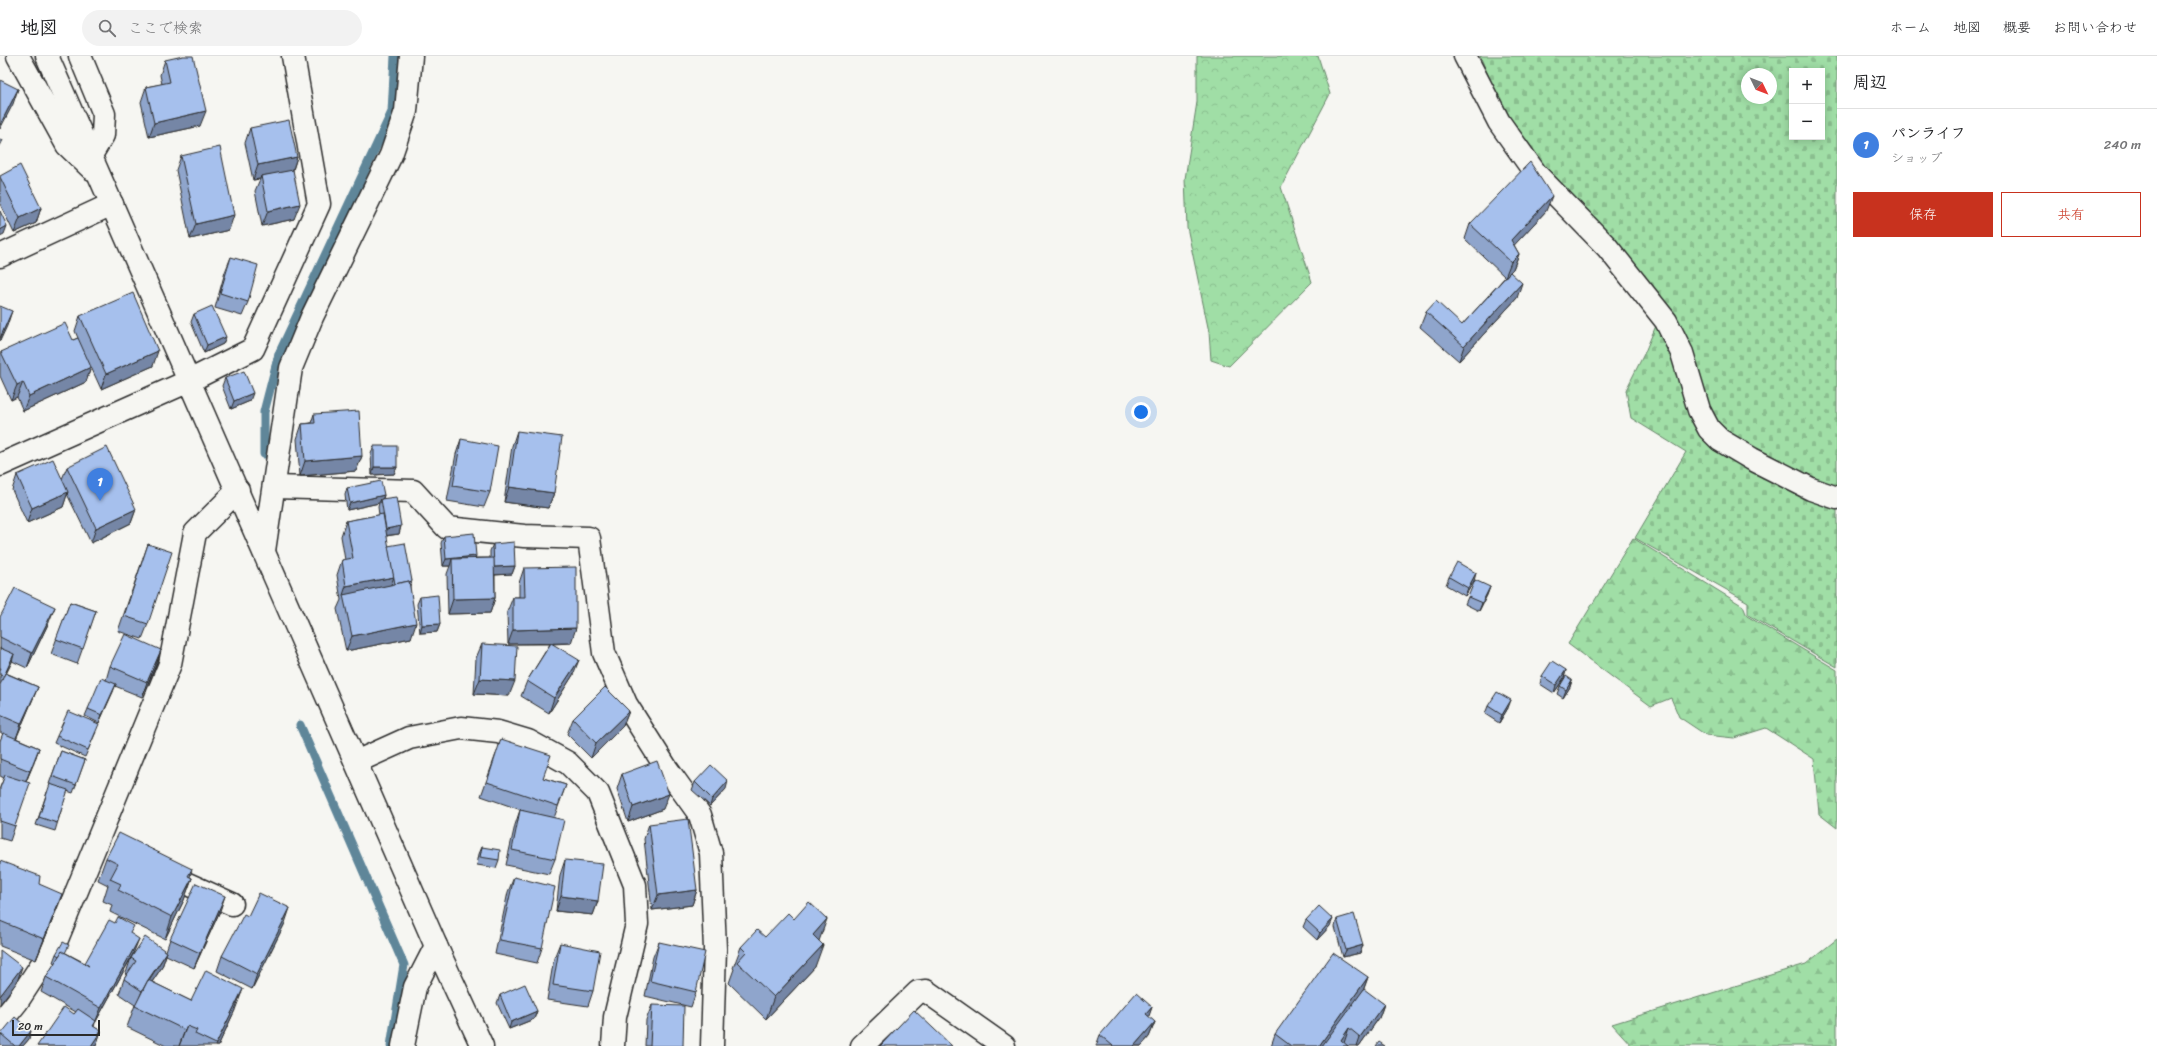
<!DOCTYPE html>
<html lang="ja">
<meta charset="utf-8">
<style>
:root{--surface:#fff;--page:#f2f2f2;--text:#202124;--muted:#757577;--line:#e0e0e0;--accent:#c8321e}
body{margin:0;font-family:Sriracha,"Klee One",sans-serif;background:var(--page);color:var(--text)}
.controls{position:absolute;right:12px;top:12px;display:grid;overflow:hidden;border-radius:0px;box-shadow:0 2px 10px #0003}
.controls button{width:36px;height:36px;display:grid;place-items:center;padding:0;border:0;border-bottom:1px solid var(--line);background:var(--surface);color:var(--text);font:20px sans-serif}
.compass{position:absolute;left:1741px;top:12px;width:36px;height:36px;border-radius:50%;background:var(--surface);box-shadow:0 2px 10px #0003;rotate:133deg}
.scale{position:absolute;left:12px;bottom:10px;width:88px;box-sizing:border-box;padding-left:4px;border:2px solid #2b2b2b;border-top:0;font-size:11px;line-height:14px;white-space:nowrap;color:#2b2b2b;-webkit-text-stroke:3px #f6f6f2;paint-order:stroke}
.you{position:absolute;left:1141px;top:356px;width:14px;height:14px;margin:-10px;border:3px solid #fff;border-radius:50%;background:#1a73e8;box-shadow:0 0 0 6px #1a73e833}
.badge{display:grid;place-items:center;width:26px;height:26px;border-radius:50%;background:var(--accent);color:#fff;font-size:13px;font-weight:700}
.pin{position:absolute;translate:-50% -33px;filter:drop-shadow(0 1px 2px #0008)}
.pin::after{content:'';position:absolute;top:21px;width:14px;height:12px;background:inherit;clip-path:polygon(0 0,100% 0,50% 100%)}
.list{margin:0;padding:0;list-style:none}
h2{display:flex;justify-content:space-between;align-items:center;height:52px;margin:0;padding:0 16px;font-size:17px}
h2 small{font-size:13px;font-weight:400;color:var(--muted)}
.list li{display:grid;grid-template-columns:26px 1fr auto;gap:12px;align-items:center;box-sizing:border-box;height:72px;padding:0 16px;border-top:1px solid var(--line)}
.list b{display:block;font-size:15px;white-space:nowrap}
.list p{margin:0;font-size:13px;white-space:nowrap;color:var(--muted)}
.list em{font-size:13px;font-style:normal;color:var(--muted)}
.actions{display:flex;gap:8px;padding:12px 16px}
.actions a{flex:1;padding:9px 0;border:1px solid var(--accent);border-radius:0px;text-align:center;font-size:14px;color:var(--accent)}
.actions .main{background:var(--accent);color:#fff}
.icon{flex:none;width:22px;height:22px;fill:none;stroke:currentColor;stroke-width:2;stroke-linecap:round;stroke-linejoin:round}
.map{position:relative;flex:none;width:1837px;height:990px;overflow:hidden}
header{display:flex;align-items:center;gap:24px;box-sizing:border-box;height:56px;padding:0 20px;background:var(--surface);border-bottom:1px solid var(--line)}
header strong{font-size:19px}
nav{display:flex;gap:22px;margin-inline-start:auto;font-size:14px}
.search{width:280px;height:36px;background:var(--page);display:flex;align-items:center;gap:10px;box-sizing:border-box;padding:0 14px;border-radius:22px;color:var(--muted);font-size:15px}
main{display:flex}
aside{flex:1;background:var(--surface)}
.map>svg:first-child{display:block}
.forest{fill:url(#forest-firs);stroke:#668468}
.cemetery{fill:url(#cemetery-stones);stroke:#668468;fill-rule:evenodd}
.park{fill:url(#park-crowns);stroke:#668468}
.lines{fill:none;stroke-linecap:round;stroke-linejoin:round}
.stream{stroke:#5f8699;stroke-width:9}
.minor-casing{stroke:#2b2b2b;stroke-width:25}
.minor{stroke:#f6f6f2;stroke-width:22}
.wall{fill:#8fa5cc;stroke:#2b2b2b}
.shaded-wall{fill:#7486a6;stroke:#2b2b2b}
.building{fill:#a6c0ed;stroke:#2b2b2b}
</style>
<header>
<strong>地図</strong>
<div class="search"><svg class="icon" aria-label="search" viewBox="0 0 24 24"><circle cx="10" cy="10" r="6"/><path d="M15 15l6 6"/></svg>ここで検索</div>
<nav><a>ホーム</a><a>地図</a><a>概要</a><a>お問い合わせ</a></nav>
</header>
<main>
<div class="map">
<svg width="1837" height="990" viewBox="0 0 1837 990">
<defs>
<pattern id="forest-firs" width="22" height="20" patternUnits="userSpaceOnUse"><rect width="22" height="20" fill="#a0dea6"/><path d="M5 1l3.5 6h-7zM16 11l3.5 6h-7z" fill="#8abf8f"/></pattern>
<pattern id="cemetery-stones" width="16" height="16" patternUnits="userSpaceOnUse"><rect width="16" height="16" fill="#a0dea6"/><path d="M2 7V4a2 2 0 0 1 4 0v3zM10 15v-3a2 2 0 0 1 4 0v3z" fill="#8abf8f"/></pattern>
<pattern id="park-crowns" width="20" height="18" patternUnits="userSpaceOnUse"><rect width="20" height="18" fill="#a0dea6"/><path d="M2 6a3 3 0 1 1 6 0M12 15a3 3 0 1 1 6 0" fill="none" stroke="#8abf8f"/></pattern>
</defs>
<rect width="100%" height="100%" fill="#f6f6f2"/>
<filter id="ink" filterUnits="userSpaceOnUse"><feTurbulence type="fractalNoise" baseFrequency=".025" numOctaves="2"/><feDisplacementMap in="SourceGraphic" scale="8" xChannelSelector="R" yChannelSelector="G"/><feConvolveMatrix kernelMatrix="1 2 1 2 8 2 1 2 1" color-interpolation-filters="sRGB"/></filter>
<g filter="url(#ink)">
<!-- forest -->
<g class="forest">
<path d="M1633,482L1743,550L1747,560L1837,614V772L1819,758L1814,703L1766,672L1734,682L1706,679L1679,661L1671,642L1651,650L1568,588Z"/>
<path d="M1837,883V990H1632L1612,968L1806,908Z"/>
</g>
<!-- cemetery -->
<path class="cemetery" d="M1480,0H1837V611L1748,559V546L1635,482L1686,396L1631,362L1626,334L1645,296L1665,248L1541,108L1519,78L1497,40ZM1792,15H1822V81H1792ZM1747,18H1771V42H1747Z"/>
<!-- park -->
<path class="park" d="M1197,0H1318L1330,38L1281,131L1312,226L1229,310L1211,304L1209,276L1187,171L1185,123L1197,46Z"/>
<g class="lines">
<!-- stream -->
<g class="stream">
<path d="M264,398V356L279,298L392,56L395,0"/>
<path d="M300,669L404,909L391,990"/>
</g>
<defs>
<g id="minor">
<path d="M18,0L67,89L92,113"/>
<path d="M47,0L436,890L482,990"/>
<path d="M80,0L104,58L103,79L91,99"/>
<path d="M1465,0L1499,66L1536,118L1607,191L1666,265L1682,297L1699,354L1709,373L1720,384L1752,403L1811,433L1837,442"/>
<path d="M0,200L112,148"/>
<path d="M0,409L189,325L253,293L319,148L293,0"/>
<path d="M275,431L413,435L447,472L524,480L589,482L604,597L626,648L667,713L700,759L711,797L715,893L712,990"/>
<path d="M264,495L291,312L312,261L391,99L406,55L411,0"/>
<path d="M356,706L409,682L461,672L498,676L528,685L568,707L598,737L635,829L637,868L615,961L613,990"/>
<path d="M163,817L232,848"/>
<path d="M0,967L17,946L55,888L170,608L195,477L238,434"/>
<path d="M403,990L415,931L436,890"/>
<path d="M862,990L918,936L926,935L1004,990"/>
</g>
</defs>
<!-- minor casing -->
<use href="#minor" class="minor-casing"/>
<!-- minor -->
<use href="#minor" class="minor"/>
</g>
<!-- wall -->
<g class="wall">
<path d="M165,4L200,70L149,81L141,46L146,31L162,28L160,19Z"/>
<path d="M250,72L297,101L293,114L294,163L262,170L255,135L260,123L253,124L245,87Z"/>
<path d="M181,100L229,174L190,183L176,114Z"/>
<path d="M0,120L41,152L36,167L14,177L0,148Z"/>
<path d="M1546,155L1514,189L1519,198L1513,213L1510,216L1517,242L1459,305L1420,271L1426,256L1462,269L1505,221L1465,183L1470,168Z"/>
<path d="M231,201L248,246L242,260L215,252L225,216Z"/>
<path d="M194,258L223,288L204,297L191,266Z"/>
<path d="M80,260L153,310L101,333L91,311L86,326L23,355L17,341L11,344L0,320V300L1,296L73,284L78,282L75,275Z"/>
<path d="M225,322L250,345L231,353L222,330Z"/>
<path d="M314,358L362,400L356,415L300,420L297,383L302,368L311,367Z"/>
<path d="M517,375L554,437L548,452L504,446L512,390Z"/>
<path d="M461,383L490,436L484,451L447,445L456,398Z"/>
<path d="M374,390L397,411L394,418L372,419L371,398Z"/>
<path d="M67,411L136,453L131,467L91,487L67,438L63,451L27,467L12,434L17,419L62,423Z"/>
<path d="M347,432L384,439L383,443L401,470L399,478L386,480L388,490L412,525L410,530L411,582L346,595L337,553L341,544L337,519L342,504H345L341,480L346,465L379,459L378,451L379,447L347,454L345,439Z"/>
<path d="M444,480L476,502H490V495L493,488L515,510L512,518L495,519V542L490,557L448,558L447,518L450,510H443L441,487Z"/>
<path d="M148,488V568L142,583L118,575Z"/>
<path d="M524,512L571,587L553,588L573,619L549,657L521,640L527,625L550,588H508L507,556L513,541H519V527Z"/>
<path d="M1449,521L1474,525L1465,540L1446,529Z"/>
<path d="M1490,531L1487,539L1479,555L1465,548L1468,541Z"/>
<path d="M420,541L440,568L437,576L420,577L417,548Z"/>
<path d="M70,546L96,555L77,608L51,598Z"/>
<path d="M0,561L49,566L27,612L12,605L6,617L38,631L32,645L16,682L39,692L26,726L15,770L10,785L0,782V731L4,722L0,720V685L3,678L0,676V629L1,628H0Z"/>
<path d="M482,588L509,640L474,638L476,602Z"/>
<path d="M161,594L156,609L142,641L115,630L99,667L85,660L88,653L106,624L110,610Z"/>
<path d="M1566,614L1564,622L1554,637L1540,628L1542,620Z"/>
<path d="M1572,624L1570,631L1563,642L1557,638L1560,630Z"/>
<path d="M1488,650L1508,652L1499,667L1485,658Z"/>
<path d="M629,655L623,670L591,702L567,678L573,663Z"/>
<path d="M96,676L85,701L54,687L57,680Z"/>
<path d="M61,695L85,704L73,737L67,735L55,775L36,769L47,736L55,730L49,728Z"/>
<path d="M496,698L543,722L566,729L554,762L555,803L549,818L506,809L515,769L520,754L524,755L481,740Z"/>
<path d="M622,718L663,753L628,766L617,733Z"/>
<path d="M695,726L726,733L710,750L692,734Z"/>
<path d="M649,768L697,834L692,849L652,854L644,783Z"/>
<path d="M482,791L499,804L496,812L477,809L479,798Z"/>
<path d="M106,802L192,813L190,821L192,822L184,844L165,883L110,856L112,849L103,845L108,829L98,824Z"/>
<path d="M565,804L598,845L593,859L556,855L560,819Z"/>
<path d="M0,805L39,828L54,860L36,904L0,890Z"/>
<path d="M514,821L542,892L537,907L495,898L508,836Z"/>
<path d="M220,855L194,912L166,899L162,911L152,926L191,945L235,954L218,990H166L127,971L135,949L119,938L124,923L127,918L126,917L131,902L95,967L94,971L101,975L96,990H37L74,958L76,956L41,936L46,921L55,907L53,906L56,898L66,897L85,907L131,878L133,898L132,901L166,895L170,883Z"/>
<path d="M248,860L285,867L252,933L217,915L222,900Z"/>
<path d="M1337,863L1363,889L1360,897L1343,901L1335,871Z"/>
<path d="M1306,864L1330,870L1317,884L1303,871Z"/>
<path d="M765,881L819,885L815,911L766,963L729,927L734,913L733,912L741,891Z"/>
<path d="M659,886L696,936L691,951L645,940L653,901Z"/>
<path d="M560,887L593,935L588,950L547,944L554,902Z"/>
<path d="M1368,921L1363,935L1384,948L1379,962L1359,990H1271L1275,978Z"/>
<path d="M500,939L537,955L534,963L509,973L497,947Z"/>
<path d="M652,949L683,990H645L646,964Z"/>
<path d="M1152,951L1148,961L1155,966L1149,981L1141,990H1096L1100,979Z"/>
<path d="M1,978L29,983L23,990H3L0,987V982Z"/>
</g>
<!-- shaded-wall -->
<g class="shaded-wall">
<path d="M18,33L13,48L0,73V69Z"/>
<path d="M206,55L200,70L149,81L154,67Z"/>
<path d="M297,101L292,116L261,120L260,123L253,124L258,109Z"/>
<path d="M1552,140L1546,155L1506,198L1511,184Z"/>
<path d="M300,148L294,163L262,170L268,155Z"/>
<path d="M41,152L36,167L14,177L20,162Z"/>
<path d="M234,159L229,174L190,183L196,168Z"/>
<path d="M7,170L4,178L0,180V174Z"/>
<path d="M1519,198L1513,213L1505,221L1511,206Z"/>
<path d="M1522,227L1517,242L1459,305L1464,290Z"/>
<path d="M12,255L7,270L0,285V282Z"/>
<path d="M226,281L223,288L204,297L207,289Z"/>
<path d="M158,295L153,310L101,333L106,318Z"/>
<path d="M91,311L86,326L23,355L29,340Z"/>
<path d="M23,326L17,341L11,344L17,329Z"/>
<path d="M253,337L250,345L231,353L234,345Z"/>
<path d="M362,400L356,415L300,420L305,405Z"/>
<path d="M374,411H397L394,418L372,419Z"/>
<path d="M509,431L554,437L548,452L504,446Z"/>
<path d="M68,436L63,451L27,467L32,452Z"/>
<path d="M384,439L381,447V443L379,447L347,454L350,447Z"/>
<path d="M136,453L131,467L91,487L96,472Z"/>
<path d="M401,470L399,478L383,480L386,473Z"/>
<path d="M476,500L473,508L452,503L450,510H443L446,503Z"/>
<path d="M515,510L512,518L491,519L494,511Z"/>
<path d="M1476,517L1474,525L1465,540L1468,532Z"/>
<path d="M394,521L388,536L343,539L346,530Z"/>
<path d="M1490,531L1487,539L1479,555L1482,547Z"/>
<path d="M495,542L490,557L448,558L453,543Z"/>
<path d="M55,551L49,566L27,612L32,597Z"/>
<path d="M416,567L411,582L346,595L352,580Z"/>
<path d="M440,568L437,576L420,577L422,569Z"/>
<path d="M576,572L571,587L508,588L513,574Z"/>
<path d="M161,594L156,609L142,641L147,626Z"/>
<path d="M14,598L12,606L1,628L4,621Z"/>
<path d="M579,604L573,619L549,657L554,642Z"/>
<path d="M1566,614L1564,622L1554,637L1556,629Z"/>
<path d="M480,623L515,625L509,640L474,638Z"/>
<path d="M1572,624L1570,631L1563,642L1566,634Z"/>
<path d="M116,628L113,636L99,667L102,659Z"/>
<path d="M38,631L32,645L16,683L21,668Z"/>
<path d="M1511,644L1508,652L1499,667L1502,659Z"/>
<path d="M629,655L623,670L591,702L596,687Z"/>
<path d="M39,692L34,707L24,730L30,715Z"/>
<path d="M728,725L726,733L710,750L712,743Z"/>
<path d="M669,738L663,753L628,766L633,751Z"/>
<path d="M192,822L184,844L165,883L172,861Z"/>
<path d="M697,834L692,849L652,854L658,839Z"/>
<path d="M62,838L54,860L36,904L44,883Z"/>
<path d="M225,840L220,855L194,912L200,897Z"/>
<path d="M561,840L598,845L593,859L556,855Z"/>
<path d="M290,852L285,867L252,933L257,918Z"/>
<path d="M827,863L819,885L805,900L813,879Z"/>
<path d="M1333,863L1330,870L1317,884L1320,877Z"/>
<path d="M139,883L133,898L95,967L101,952Z"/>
<path d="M823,889L815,911L766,963L774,941Z"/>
<path d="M1363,889L1360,897L1343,901L1346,894Z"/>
<path d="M167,896L162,911L136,950L142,935Z"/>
<path d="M22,911L17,926L0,948V940Z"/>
<path d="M1368,921L1360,943L1326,990H1319Z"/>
<path d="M243,933L235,954L218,990H215Z"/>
<path d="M1384,948L1379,962L1359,990H1357L1360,981Z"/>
<path d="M1152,951L1147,966L1146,958Z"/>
<path d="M537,955L534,963L509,973L511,966Z"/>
<path d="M1155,966L1149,981L1141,990H1134Z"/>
<path d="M187,970L179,990L185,974Z"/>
<path d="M1349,972L1344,987L1341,984Z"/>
<path d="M31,975L29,983L23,990H19Z"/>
<path d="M101,975L96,990H91Z"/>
</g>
<!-- building -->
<g class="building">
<path d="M183,0H193L206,55L154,67L146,31L170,26L165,4Z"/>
<path d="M0,24L18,33L0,69Z"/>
<path d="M289,64L297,101L258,109L250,72Z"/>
<path d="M0,83L3,84L0,90Z"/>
<path d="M220,91L234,159L196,168L181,100Z"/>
<path d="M1530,106L1552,140L1511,184L1519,198L1511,206L1470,168Z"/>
<path d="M20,109L41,152L20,162L0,121V120Z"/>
<path d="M293,114L300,148L268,155L261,120Z"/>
<path d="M0,155L7,170L0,174Z"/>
<path d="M231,201L258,209L248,246L220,237Z"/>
<path d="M1510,216L1522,227L1464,290L1426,256L1436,245L1462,269Z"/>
<path d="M133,237L158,295L106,318L80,260Z"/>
<path d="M0,250L12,255L0,282Z"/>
<path d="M212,250L226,281L207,289L194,258Z"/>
<path d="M65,267L73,284L78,282L91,311L29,340L23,326L17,329L1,296Z"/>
<path d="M244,315L253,337L234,345L225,322Z"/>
<path d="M359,355L362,400L305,405L302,368L315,367L314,358Z"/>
<path d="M517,375L562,381L554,437L509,431Z"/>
<path d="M461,383L498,390L490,436L453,430Z"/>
<rect x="374" y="390" width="23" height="21"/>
<path d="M107,391L136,453L96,472L67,411Z"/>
<path d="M53,403L68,436L32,452L17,419Z"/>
<path d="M381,425L384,439L350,447L347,432Z"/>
<path d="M396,441L401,470L386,473L381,443Z"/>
<path d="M383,458L394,521L346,530L342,504L353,502L346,465Z"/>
<path d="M474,477L476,500L446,503L444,480Z"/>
<path d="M514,486L515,510L494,511L493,488Z"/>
<path d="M405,487L412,525L409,526V525L395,528L388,490Z"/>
<path d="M148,488L172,496L148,568L124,560Z"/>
<path d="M494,502L495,542L453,543L452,503Z"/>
<path d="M1457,506L1476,517L1468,532L1449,521Z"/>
<path d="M576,511V572L513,574V541H525L524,512Z"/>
<path d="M1475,524L1490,531L1482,547L1468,541Z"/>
<path d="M409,525L416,567L352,580L343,539Z"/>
<path d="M15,532L55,551L32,597L0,581V561Z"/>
<path d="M438,539L440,568L422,569L420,541Z"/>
<path d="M70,546L96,555L83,593L56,583Z"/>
<path d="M125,578L161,594L147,626L110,610Z"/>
<path d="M551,587L579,604L554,642L527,625Z"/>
<path d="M482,588L517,590L515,625L480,623Z"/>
<path d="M0,592L14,598L4,620L0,619V614L1,612H0Z"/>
<path d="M1552,605L1566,614L1556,629L1542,620Z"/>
<path d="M5,617L38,631L21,668L0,659V629Z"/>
<path d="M1566,620L1572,624L1566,634L1560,630Z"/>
<path d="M101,622L116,628L102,659L88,653Z"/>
<path d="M605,631L629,655L596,687L573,663Z"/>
<path d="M1497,636L1511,644L1502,659L1488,650Z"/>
<path d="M68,655L99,668L88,694L57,680Z"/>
<path d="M3,677L39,692L30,715L0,703V685Z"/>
<path d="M501,683L551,699L543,722L566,729L558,750L487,726Z"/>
<path d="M61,695L85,704L76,729L52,720Z"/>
<path d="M657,705L669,738L633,751L622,718Z"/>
<path d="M711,709L728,725L712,743L695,726Z"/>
<path d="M5,719L30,727L15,770L0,765V732Z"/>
<path d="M50,728L68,734L57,767L39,761Z"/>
<path d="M520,754L564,764L555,803L512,794Z"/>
<path d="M688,763L697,834L658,839L649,768Z"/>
<path d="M119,777L192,813L188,820L192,822L172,861L118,834L121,828L110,823L118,808L106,802Z"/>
<path d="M482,791L500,794L499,804L480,801Z"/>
<path d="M565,804L603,808L598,845L561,840Z"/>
<path d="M0,805L40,820L39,828L62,838L44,883L0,865Z"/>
<path d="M514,821L555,831L542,892L500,884Z"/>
<path d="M196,827L225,840L200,897L170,883Z"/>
<path d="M259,837L290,852L257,918L222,900L244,858L248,860Z"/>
<path d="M809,846L827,863L813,879L823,889L774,941L737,906L746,896L741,891L757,874L765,881L788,857L794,863Z"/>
<path d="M1319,850L1333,863L1320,877L1306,864Z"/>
<path d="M1354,858L1363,889L1346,894L1337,863Z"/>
<path d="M118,861L134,870L130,877L139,883L101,952L46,921L62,895L89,910L85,907L109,864L115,867Z"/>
<path d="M145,881L167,896L148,924L142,935L124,923L136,905L131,902Z"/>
<path d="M63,886L69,889L65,897L62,895L59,900L56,898Z"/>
<path d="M659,886L705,896L696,936L650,925Z"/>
<path d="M560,887L600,895L593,935L553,929Z"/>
<path d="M0,894L22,911L0,940Z"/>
<path d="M1333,897L1368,921L1319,990H1291L1275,978Z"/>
<path d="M206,914L243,933L216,988L195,978L197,974L187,970L185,974L135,950L148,924L191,945Z"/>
<path d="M525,928L537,955L511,966L500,939Z"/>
<path d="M1364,933L1384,948L1360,981L1349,972L1341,984L1348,990H1322Z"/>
<path d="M1136,937L1152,951L1146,958L1155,966L1134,990H1113L1100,979Z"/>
<path d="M652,949L684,950L683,990H650Z"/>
<path d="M64,951L74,958L78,953L96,965L93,970L101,975L91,990H37Z"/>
<path d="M914,954L952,990H880Z"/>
<path d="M15,961L31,975L19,990H15L1,978Z"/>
<path d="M1379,986L1385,990H1376Z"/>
</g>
</g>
</svg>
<div class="controls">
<button>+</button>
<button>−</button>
</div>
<svg class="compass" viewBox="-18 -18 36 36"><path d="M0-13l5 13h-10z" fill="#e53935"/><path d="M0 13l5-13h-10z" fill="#757577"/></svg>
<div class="scale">20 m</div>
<div class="you"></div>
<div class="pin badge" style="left:100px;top:445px;background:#3f7fe0">1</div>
</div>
<aside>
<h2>周辺<small></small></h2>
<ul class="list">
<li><span class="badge" style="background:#3f7fe0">1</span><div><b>パンライフ</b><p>ショップ</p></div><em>240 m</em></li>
</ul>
<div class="actions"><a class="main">保存</a><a>共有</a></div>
</aside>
</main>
